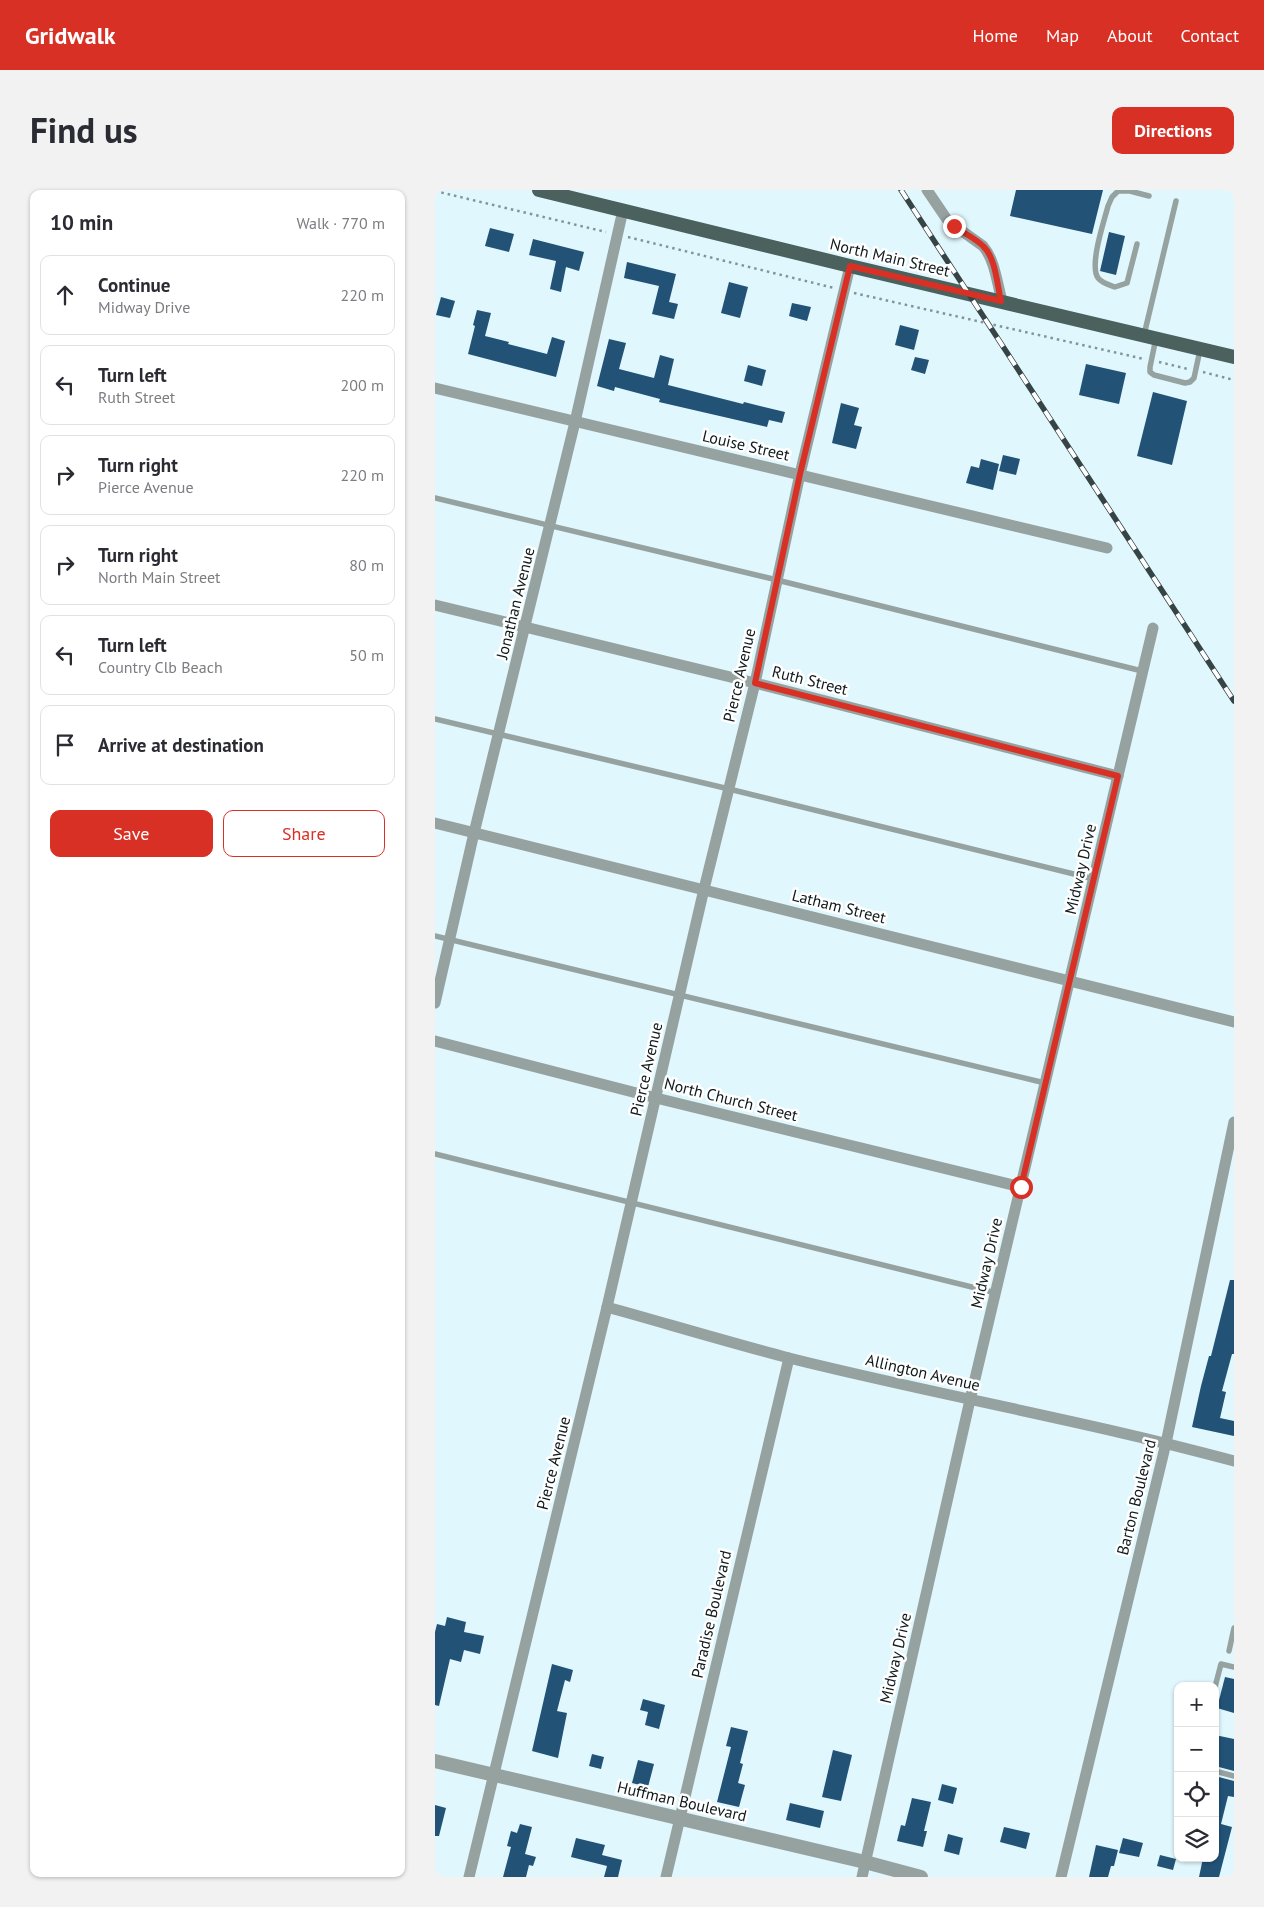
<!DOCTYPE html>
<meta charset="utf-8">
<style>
:root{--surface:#fff;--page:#f2f2f3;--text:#2b2b33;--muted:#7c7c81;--line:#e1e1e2;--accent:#d93025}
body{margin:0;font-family:"PT Sans",sans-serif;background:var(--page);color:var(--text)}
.controls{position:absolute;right:15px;bottom:15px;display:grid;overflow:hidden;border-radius:10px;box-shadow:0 1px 4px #0004}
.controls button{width:45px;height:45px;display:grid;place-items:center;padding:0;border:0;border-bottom:1px solid var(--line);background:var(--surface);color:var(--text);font:25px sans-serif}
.stop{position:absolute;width:15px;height:15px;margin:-11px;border:4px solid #d93025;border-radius:50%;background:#fff}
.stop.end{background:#d93025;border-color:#fff;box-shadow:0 1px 5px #0008}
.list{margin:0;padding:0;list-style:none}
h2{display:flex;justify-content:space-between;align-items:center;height:65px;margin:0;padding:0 20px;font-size:21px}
h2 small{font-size:16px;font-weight:400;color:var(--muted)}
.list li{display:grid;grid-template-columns:32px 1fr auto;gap:15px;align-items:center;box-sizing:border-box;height:80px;margin:0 10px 10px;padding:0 10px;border:1px solid var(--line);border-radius:10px}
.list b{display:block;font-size:19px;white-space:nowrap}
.list p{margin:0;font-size:16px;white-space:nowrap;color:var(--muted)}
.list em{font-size:16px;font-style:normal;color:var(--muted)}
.actions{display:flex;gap:10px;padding:15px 20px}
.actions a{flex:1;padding:11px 0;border:1px solid var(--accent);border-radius:10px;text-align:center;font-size:18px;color:var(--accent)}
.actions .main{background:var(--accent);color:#fff}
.icon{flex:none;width:28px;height:28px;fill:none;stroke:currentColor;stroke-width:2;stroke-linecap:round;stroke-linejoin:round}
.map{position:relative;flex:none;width:799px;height:1687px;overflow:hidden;border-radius:10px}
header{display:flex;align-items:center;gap:30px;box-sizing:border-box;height:70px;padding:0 25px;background:var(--accent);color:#fff}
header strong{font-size:24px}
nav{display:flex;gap:28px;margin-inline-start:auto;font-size:18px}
.intro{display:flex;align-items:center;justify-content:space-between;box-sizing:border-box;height:120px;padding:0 30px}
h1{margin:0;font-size:35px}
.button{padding:12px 22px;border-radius:10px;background:var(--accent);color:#fff;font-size:18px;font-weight:700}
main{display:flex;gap:30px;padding:0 30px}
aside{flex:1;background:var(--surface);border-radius:10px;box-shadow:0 1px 4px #0004}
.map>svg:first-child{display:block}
.building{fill:#225276}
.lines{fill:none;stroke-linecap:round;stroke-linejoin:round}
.path{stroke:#829498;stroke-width:2.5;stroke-dasharray:2.5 4;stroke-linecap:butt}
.service{stroke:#96a2a0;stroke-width:5.5}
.minor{stroke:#96a2a0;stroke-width:11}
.tertiary{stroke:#96a2a0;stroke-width:14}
.primary{stroke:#4a615d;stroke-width:14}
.rail-casing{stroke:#364446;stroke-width:5.5}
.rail{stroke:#fff;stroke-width:4;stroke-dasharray:11;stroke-linecap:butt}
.route{stroke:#d93025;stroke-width:6}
.labels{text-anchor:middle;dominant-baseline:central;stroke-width:5;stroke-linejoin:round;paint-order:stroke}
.street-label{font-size:16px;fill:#0e191b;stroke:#fff}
</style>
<header>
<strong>Gridwalk</strong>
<nav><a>Home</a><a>Map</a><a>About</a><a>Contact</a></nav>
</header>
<div class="intro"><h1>Find us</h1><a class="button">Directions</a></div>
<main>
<aside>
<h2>10 min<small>Walk · 770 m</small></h2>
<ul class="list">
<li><svg class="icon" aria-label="ahead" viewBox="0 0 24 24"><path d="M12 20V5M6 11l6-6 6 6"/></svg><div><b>Continue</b><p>Midway Drive</p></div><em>220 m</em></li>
<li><svg class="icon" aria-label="left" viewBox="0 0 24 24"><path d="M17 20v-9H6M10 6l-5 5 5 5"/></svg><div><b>Turn left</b><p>Ruth Street</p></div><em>200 m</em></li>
<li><svg class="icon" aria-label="right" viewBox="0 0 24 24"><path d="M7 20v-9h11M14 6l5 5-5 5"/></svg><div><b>Turn right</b><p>Pierce Avenue</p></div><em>220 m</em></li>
<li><svg class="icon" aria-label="right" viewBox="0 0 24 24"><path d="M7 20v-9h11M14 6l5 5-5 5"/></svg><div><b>Turn right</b><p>North Main Street</p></div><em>80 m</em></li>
<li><svg class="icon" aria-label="left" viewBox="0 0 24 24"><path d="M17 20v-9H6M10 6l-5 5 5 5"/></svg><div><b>Turn left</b><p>Country Clb Beach</p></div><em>50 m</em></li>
<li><svg class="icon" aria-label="arrive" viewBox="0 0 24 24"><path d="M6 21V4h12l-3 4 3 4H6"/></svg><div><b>Arrive at destination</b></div></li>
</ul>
<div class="actions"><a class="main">Save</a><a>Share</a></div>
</aside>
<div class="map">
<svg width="799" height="1687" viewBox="0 0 799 1687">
<rect width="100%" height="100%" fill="#e0f7fd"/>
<!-- building -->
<g class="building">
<path d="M581,0H668L657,44L575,26Z"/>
<path d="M55,38L79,44L74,62L50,56Z"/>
<path d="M674,42L690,46L681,85L665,81Z"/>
<path d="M98,49L149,62L144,81L131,77L126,102L115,99L121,71L94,65Z"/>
<path d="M192,72L241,84L234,112L243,114L239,129L217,124L224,96L189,88Z"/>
<path d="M294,92L313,97L305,128L286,123Z"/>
<path d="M6,107L20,111L15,128L1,125Z"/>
<path d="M357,113L376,117L372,131L354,126Z"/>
<path d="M42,120L56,123L50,146L74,152L73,154L112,164L117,147L130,151L121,187L33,164L40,136L38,135Z"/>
<path d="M465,135L484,140L479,160L460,155Z"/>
<path d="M174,149L191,153L184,179L219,188L225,165L239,169L233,195L308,214L309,212L350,222L347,233L334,230L332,237L224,212L225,209L180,197L179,201L162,196Z"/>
<path d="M480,167L494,170L490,184L476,180Z"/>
<path d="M651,174L691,183L684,214L644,205Z"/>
<path d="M313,175L331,180L327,196L309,191Z"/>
<path d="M718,202L752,211L737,275L702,266Z"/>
<path d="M406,213L424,218L419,235L427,237L421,259L397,253Z"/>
<path d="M568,265L585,269L581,285L564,281Z"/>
<path d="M546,269L564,274L558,300L531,293L536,276L544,278Z"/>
<path d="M795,1090H799V1164H797L787,1201L791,1202L785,1228L799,1231V1246L757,1237L766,1196L774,1166H776Z"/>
<path d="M12,1427L31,1432L29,1442L49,1446L45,1464L29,1460L26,1472L15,1469L4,1516L0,1515V1442L2,1434L10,1436Z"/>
<path d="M117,1474L138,1480L135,1492L130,1490L122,1521L132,1523L123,1568L97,1561Z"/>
<path d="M790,1487L799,1489V1523L782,1518Z"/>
<path d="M208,1509L230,1515L224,1539L210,1535L213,1522L205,1520Z"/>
<path d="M296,1537L313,1541L305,1573L308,1574L303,1593L310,1595L304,1617L282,1612L296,1557L291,1556Z"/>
<path d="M780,1545L799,1549V1581L780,1576Z"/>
<path d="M398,1560L417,1565L406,1611L387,1607Z"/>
<path d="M157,1564L169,1567L166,1579L154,1576Z"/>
<path d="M203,1570L219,1574L213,1597L197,1593Z"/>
<path d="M780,1586L799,1591V1607L793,1606L786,1634L797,1637L784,1687H764L768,1668H780Z"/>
<path d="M507,1594L522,1598L518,1614L503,1610Z"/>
<path d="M477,1608L496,1612L489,1641H492L488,1657L462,1651L466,1635L470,1636Z"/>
<path d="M355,1613L389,1621L385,1638L351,1630Z"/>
<path d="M0,1615L11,1618L4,1646H0Z"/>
<path d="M85,1634L97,1637L90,1664L101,1667L98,1676L94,1675L91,1687H68L76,1657L72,1656L76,1641L82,1643Z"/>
<path d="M569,1637L595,1643L591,1659L565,1652Z"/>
<path d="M513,1644L528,1648L524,1665L509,1661Z"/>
<path d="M141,1648L170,1655L167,1665L187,1670L183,1687H169L172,1676L136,1667Z"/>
<path d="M688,1648L708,1653L704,1667L684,1663Z"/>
<path d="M661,1655L683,1660L679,1676H676L673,1687H654Z"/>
<path d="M725,1665L741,1669L738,1680L722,1676Z"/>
</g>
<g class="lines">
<!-- path -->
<g class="path">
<path d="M0,1L171,42"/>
<path d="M193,47L399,98"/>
<path d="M419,103L709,169"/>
<path d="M724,172L753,179"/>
<path d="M768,182L799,190"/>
</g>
<!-- service -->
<g class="service">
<path d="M702,54L692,93L680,97C674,95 667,93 663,88C654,75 669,32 673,16L677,7L683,1H695L714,6"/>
<path d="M709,145L741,11"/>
<path d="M721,148L715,177V182L719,185L750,193L755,192L759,188L765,160"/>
<path d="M0,308L342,390L707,481"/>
<path d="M0,529L294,599L659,689"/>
<path d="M0,746L610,893"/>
<path d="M0,964L561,1103"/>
<path d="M794,1461L799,1438"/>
<path d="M780,1497L786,1474L799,1477"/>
<path d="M780,1581L799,1586"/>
</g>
<!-- minor -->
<g class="minor">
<path d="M492,0L513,31L548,56C560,70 562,93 567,111"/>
<path d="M0,198L672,358"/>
<path d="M0,415L320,493L683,586"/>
<path d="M0,633L799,832"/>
<path d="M0,813L39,643L140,232L188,20"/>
<path d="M0,851L221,908L586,997"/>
<path d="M172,1117C233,1134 293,1152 354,1168C502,1205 652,1231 799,1271"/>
<path d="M34,1687L172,1117L269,699L320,493L365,284L415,76"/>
<path d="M231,1687L354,1168"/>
<path d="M427,1687L535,1210L718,438"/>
<path d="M626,1687L731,1253L799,932"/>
</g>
<!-- tertiary -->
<path class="tertiary" d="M0,1571L430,1672L486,1687"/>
<!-- primary -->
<path class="primary" d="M104,0L415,76L799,167"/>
<defs>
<path id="rail" d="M466,0L799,511"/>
</defs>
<!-- rail casing -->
<use href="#rail" class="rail-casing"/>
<!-- rail -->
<use href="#rail" class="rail"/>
</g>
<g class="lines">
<!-- route -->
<path class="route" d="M519,36C528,43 540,48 548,56C561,68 562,95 566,111L415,76L365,284L320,493L683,586L586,997"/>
</g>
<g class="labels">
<!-- street labels -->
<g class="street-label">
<text transform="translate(455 67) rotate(13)">North Main Street</text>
<text transform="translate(311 255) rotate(13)">Louise Street</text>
<text transform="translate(80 413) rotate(-76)">Jonathan Avenue</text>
<text transform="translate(304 485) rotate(-77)">Pierce Avenue</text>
<text transform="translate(375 490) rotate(14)">Ruth Street</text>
<text transform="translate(645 679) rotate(-77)">Midway Drive</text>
<text transform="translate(404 716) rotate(14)">Latham Street</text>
<text transform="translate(211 879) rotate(-77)">Pierce Avenue</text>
<text transform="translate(296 909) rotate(14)">North Church Street</text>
<text transform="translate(551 1073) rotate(-77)">Midway Drive</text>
<text transform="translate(488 1182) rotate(13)">Allington Avenue</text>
<text transform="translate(118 1273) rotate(-76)">Pierce Avenue</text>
<text transform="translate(701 1307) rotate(-76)">Barton Boulevard</text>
<text transform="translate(276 1424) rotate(-77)">Paradise Boulevard</text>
<text transform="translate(460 1468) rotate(-77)">Midway Drive</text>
<text transform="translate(247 1611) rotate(13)">Huffman Boulevard</text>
</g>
</g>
</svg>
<div class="controls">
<button>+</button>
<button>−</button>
<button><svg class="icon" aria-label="locate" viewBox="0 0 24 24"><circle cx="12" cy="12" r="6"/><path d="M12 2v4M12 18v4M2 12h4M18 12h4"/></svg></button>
<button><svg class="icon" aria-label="layers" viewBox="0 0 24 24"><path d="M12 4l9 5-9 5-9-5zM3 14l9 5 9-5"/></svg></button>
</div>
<div class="stop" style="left:586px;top:997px"></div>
<div class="stop end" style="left:519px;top:36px"></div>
</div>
</main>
